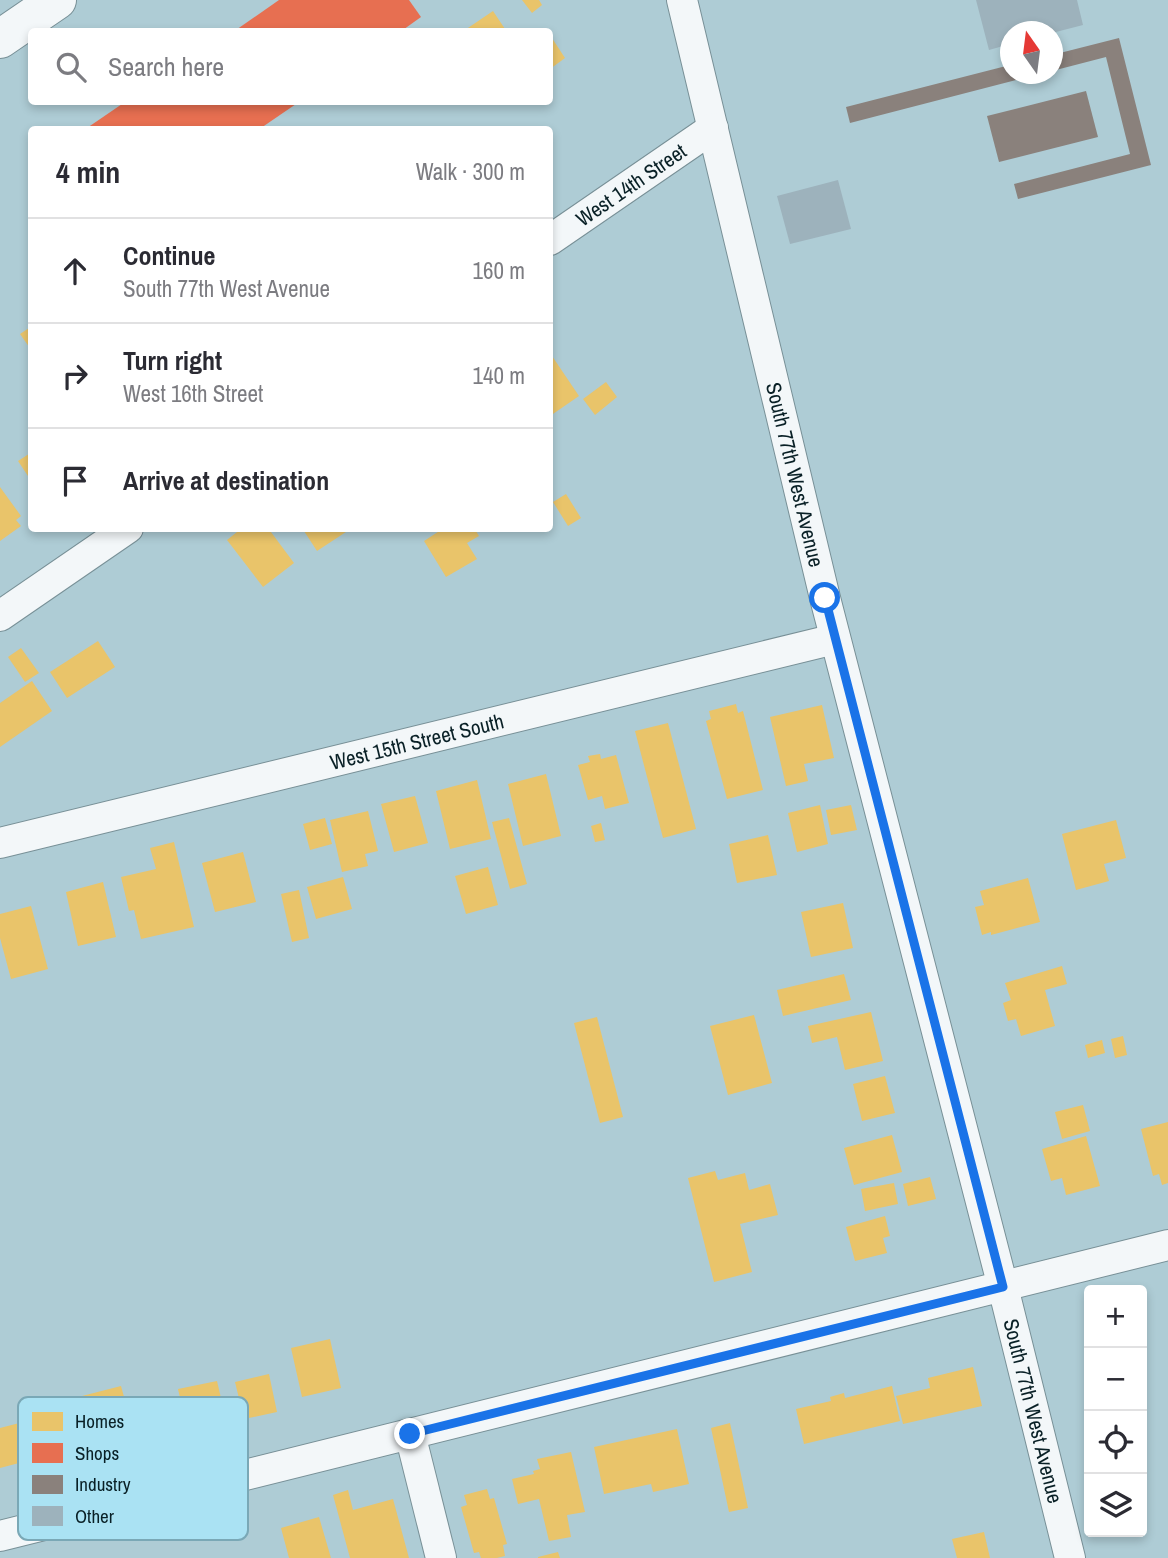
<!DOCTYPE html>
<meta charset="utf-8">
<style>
:root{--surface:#fff;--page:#f2f2f3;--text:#2b2b33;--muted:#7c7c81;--line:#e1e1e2}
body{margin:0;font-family:"Archivo Narrow",sans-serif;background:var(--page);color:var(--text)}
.controls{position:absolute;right:21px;bottom:21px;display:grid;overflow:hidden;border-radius:7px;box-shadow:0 4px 10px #0003}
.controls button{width:63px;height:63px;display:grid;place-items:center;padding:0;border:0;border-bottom:2px solid var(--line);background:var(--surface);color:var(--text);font:35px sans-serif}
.compass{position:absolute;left:1000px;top:21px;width:63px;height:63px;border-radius:50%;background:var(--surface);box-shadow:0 4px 10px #0003;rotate:346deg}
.stop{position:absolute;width:21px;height:21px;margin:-16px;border:5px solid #1a73e8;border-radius:50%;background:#fff}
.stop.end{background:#1a73e8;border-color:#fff;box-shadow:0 2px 7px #0008}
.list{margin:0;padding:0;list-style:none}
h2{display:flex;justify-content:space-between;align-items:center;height:91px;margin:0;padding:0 28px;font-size:30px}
h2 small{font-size:23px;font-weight:400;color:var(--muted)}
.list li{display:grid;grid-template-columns:46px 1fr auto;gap:21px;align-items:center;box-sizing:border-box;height:105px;padding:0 28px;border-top:2px solid var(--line)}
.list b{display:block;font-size:26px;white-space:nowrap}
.list p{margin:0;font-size:23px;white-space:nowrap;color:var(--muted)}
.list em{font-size:23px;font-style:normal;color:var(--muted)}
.icon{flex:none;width:38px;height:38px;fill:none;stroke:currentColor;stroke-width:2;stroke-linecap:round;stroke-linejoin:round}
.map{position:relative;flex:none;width:1168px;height:1558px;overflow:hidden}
.search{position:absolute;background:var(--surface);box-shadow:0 4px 10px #0003;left:28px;top:28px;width:525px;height:77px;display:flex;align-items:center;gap:18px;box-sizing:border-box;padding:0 24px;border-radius:7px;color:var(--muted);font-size:26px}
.panel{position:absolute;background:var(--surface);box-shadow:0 4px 10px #0003;left:28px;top:126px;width:525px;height:406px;border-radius:7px}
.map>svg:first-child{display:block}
.homes{fill:#e9c46a}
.shops{fill:#e76f51}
.industry{fill:#8a817c}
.building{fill:#9db2bc}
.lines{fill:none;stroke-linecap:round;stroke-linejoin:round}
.street-casing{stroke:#789097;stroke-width:32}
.secondary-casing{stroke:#789097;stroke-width:40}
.street{stroke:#f3f7f9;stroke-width:30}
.secondary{stroke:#f3f7f9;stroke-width:38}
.route{stroke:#1a73e8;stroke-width:9}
.labels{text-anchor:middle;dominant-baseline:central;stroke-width:7;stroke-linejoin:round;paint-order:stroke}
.street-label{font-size:21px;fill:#092026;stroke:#aae2f3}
.key{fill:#aae2f3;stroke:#7aa8b6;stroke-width:2}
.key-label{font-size:19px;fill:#092026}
</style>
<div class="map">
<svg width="1168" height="1558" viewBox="0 0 1168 1558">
<rect width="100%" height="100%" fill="#aeccd5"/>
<!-- homes -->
<g class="homes">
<path d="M522,0H539L542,5L532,13Z"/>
<path d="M493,11L507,32H462Z"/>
<path d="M550,35L565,58L550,69Z"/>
<path d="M32,326V351L20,334Z"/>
<path d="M550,353L579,396L550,416Z"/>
<path d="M606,382L617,397L595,415L583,399Z"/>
<path d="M32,452V482L18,461Z"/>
<path d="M0,487L21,516L16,520L21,526L0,541Z"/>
<path d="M566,494L581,518L568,526L553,502Z"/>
<path d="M242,528H268L294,563L263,587L227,540Z"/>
<path d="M302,528H352L317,551Z"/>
<path d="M444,528H474L479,536L467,543L477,559L446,577L424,541Z"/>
<path d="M98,641L115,667L67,698L50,672Z"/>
<path d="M21,648L39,673L25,682L8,657Z"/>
<path d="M32,681L52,711L0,747V703Z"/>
<path d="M736,704L738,713L743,711L763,790L727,799L706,721L711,719L709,711Z"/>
<path d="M822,705L834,758L804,764L808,781L786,786L770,717Z"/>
<path d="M668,723L696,829L663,838L635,731Z"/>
<path d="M600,754L601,759L616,755L629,803L605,809L602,796L588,800L578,765L590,762L588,756Z"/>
<path d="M546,774L561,836L523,846L508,784Z"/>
<path d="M477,780L491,839L450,849L436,791Z"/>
<path d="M415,796L428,843L394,852L381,804Z"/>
<path d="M820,805L828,844L797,852L788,813Z"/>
<path d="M851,805L857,830L831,835L826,810Z"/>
<path d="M368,811L378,851L365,854L368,866L342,872L330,820Z"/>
<path d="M325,818L332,844L310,850L303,824Z"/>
<path d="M509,818L527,884L510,889L492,822Z"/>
<path d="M1116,820L1126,858L1104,864L1109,881L1076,890L1062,834Z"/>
<path d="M601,823L605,840L595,842L591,826Z"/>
<path d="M768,835L777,875L737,883L729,844Z"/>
<path d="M174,842L194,927L141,939L134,910L129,911L121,877L156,869L150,848Z"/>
<path d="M243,852L256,902L215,912L202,863Z"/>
<path d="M488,867L498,905L466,914L455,876Z"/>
<path d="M343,877L352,909L316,919L307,887Z"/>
<path d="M1028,878L1040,922L991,935V932L982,935L975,907L984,905L980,891Z"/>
<path d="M103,882L116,937L78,946L66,892Z"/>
<path d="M299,890L309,938L292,942L281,894Z"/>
<path d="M843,903L853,948L811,957L801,912Z"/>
<path d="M31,906L48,969L11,979L0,938V914Z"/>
<path d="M1062,966L1067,984L1045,990L1055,1026L1021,1036L1016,1019L1008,1021L1003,1003L1011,1000L1005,983Z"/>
<path d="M844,974L851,1000L783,1016L777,990Z"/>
<path d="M871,1012L883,1061L845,1070L837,1037L812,1043L808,1026Z"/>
<path d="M754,1015L772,1083L728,1095L710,1026Z"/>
<path d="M597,1017L623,1117L600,1123L574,1023Z"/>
<path d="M1123,1036L1127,1055L1115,1058L1111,1039Z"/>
<path d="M1102,1040L1105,1053L1088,1058L1085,1045Z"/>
<path d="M885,1076L895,1113L862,1121L853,1084Z"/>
<path d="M1083,1105L1090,1131L1062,1139L1055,1112Z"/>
<path d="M1168,1122V1183L1162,1185L1159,1174L1153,1176L1141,1129Z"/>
<path d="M892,1135L902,1172L854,1185L844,1148Z"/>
<path d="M1086,1136L1100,1186L1066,1195L1062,1178L1051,1181L1042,1149Z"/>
<path d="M715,1171L718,1180L745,1173L749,1190L770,1184L778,1215L740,1224L752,1272L714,1282L688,1178Z"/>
<path d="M930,1177L936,1199L908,1206L903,1184Z"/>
<path d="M894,1183L898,1204L865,1211L861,1189Z"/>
<path d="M885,1216L890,1236L883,1238L887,1253L855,1261L846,1227Z"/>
<path d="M330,1339L341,1388L302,1397L291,1348Z"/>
<path d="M973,1367L982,1406L903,1424L896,1396L930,1388L928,1378Z"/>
<path d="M269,1374L277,1412L244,1419L235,1382Z"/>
<path d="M217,1381L225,1415L186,1424L178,1389Z"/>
<path d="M121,1386L137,1444L98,1455L82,1396Z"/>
<path d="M892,1386L900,1421L804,1444L796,1409L831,1401L830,1397L844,1393L845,1398Z"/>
<path d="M31,1420L42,1457L0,1468V1428Z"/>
<path d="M730,1423L748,1508L729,1512L711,1428Z"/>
<path d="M677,1429L689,1484L653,1492L651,1484L604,1494L594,1447Z"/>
<path d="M571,1452L585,1512L567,1515L571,1537L549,1541L539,1499L518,1504L512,1479L534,1474L533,1471L540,1469L537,1459Z"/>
<path d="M487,1489L490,1499L494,1498L507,1544L503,1545L505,1556L497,1558H481L479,1552L474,1553L461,1507L467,1505L464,1495Z"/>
<path d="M348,1490L353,1510L393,1499L409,1558H350L333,1495Z"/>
<path d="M319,1517L331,1558H289L281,1528Z"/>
<path d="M984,1532L990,1558H957L952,1539Z"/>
<path d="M558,1552L560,1558H538V1557Z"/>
</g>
<!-- shops -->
<g class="shops">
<path d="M279,0H409L421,17L400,32H233Z"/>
<path d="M125,102H299L258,130H84Z"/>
</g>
<!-- industry -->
<g class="industry">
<path d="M1119,38L1151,165L1018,199L1014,184L1130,154L1106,57L1052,71V55Z"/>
<path d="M1010,65V74H1039L850,123L846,107Z"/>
<path d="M1086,91L1098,137L999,162L987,116Z"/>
</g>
<!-- building -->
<g class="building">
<path d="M976,0H1077L1083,25L1052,33L1010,32V44L989,50Z"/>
<path d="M838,180L851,229L790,244L777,196Z"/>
</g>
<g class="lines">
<defs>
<g id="street">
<path id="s1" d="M682,0L825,598L1003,1287L1070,1558"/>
<path id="s2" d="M550,240L713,128"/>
<path d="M0,616L128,528"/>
<path id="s3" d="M0,843L835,639"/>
<path d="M410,1434L441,1558"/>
<path d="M0,1536L1168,1245"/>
</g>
<path id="secondary" d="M0,39L57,0"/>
</defs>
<!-- street casing -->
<use href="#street" class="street-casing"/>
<!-- secondary casing -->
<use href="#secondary" class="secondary-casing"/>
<!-- street -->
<use href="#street" class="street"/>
<!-- secondary -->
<use href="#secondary" class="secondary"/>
</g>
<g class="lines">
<!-- route -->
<path class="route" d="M410,1434L1003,1287L825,598"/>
</g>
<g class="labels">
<!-- street labels -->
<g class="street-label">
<text stroke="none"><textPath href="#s2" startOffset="98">West 14th Street</textPath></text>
<text stroke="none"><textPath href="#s1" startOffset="488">South 77th West Avenue</textPath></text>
<text stroke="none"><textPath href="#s3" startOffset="429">West 15th Street South</textPath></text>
<text stroke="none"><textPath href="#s1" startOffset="1454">South 77th West Avenue</textPath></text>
</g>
</g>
<!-- legend -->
<rect x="18" y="1397" width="230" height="143" rx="10" class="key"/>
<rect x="32" y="1412" width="31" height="19" fill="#e9c46a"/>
<rect x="32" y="1443" width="31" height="20" fill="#e76f51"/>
<rect x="32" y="1475" width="31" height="19" fill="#8a817c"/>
<rect x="32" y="1506" width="31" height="20" fill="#9db2bc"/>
<g class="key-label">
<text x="75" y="1428">Homes</text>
<text x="75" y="1460">Shops</text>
<text x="75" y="1491">Industry</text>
<text x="75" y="1523">Other</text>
</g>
</svg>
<div class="controls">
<button>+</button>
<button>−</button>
<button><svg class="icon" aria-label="locate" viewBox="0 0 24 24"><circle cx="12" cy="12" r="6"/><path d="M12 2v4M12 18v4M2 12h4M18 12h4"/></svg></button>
<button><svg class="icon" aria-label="layers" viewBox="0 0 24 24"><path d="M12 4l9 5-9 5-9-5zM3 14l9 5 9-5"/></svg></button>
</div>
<svg class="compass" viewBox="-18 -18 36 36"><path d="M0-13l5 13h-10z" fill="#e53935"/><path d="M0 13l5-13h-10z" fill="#7c7c81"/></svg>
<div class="stop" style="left:825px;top:598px"></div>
<div class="stop end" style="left:410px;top:1434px"></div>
<div class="search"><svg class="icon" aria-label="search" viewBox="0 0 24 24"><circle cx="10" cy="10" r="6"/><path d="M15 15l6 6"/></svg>Search here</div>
<section class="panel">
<h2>4 min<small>Walk · 300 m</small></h2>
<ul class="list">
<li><svg class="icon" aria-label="ahead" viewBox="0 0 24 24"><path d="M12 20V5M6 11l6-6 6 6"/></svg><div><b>Continue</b><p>South 77th West Avenue</p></div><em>160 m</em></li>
<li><svg class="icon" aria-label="right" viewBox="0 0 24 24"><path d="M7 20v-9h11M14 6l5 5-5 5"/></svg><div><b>Turn right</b><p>West 16th Street</p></div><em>140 m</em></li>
<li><svg class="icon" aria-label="arrive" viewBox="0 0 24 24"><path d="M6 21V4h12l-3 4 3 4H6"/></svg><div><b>Arrive at destination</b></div></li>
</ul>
</section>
</div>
